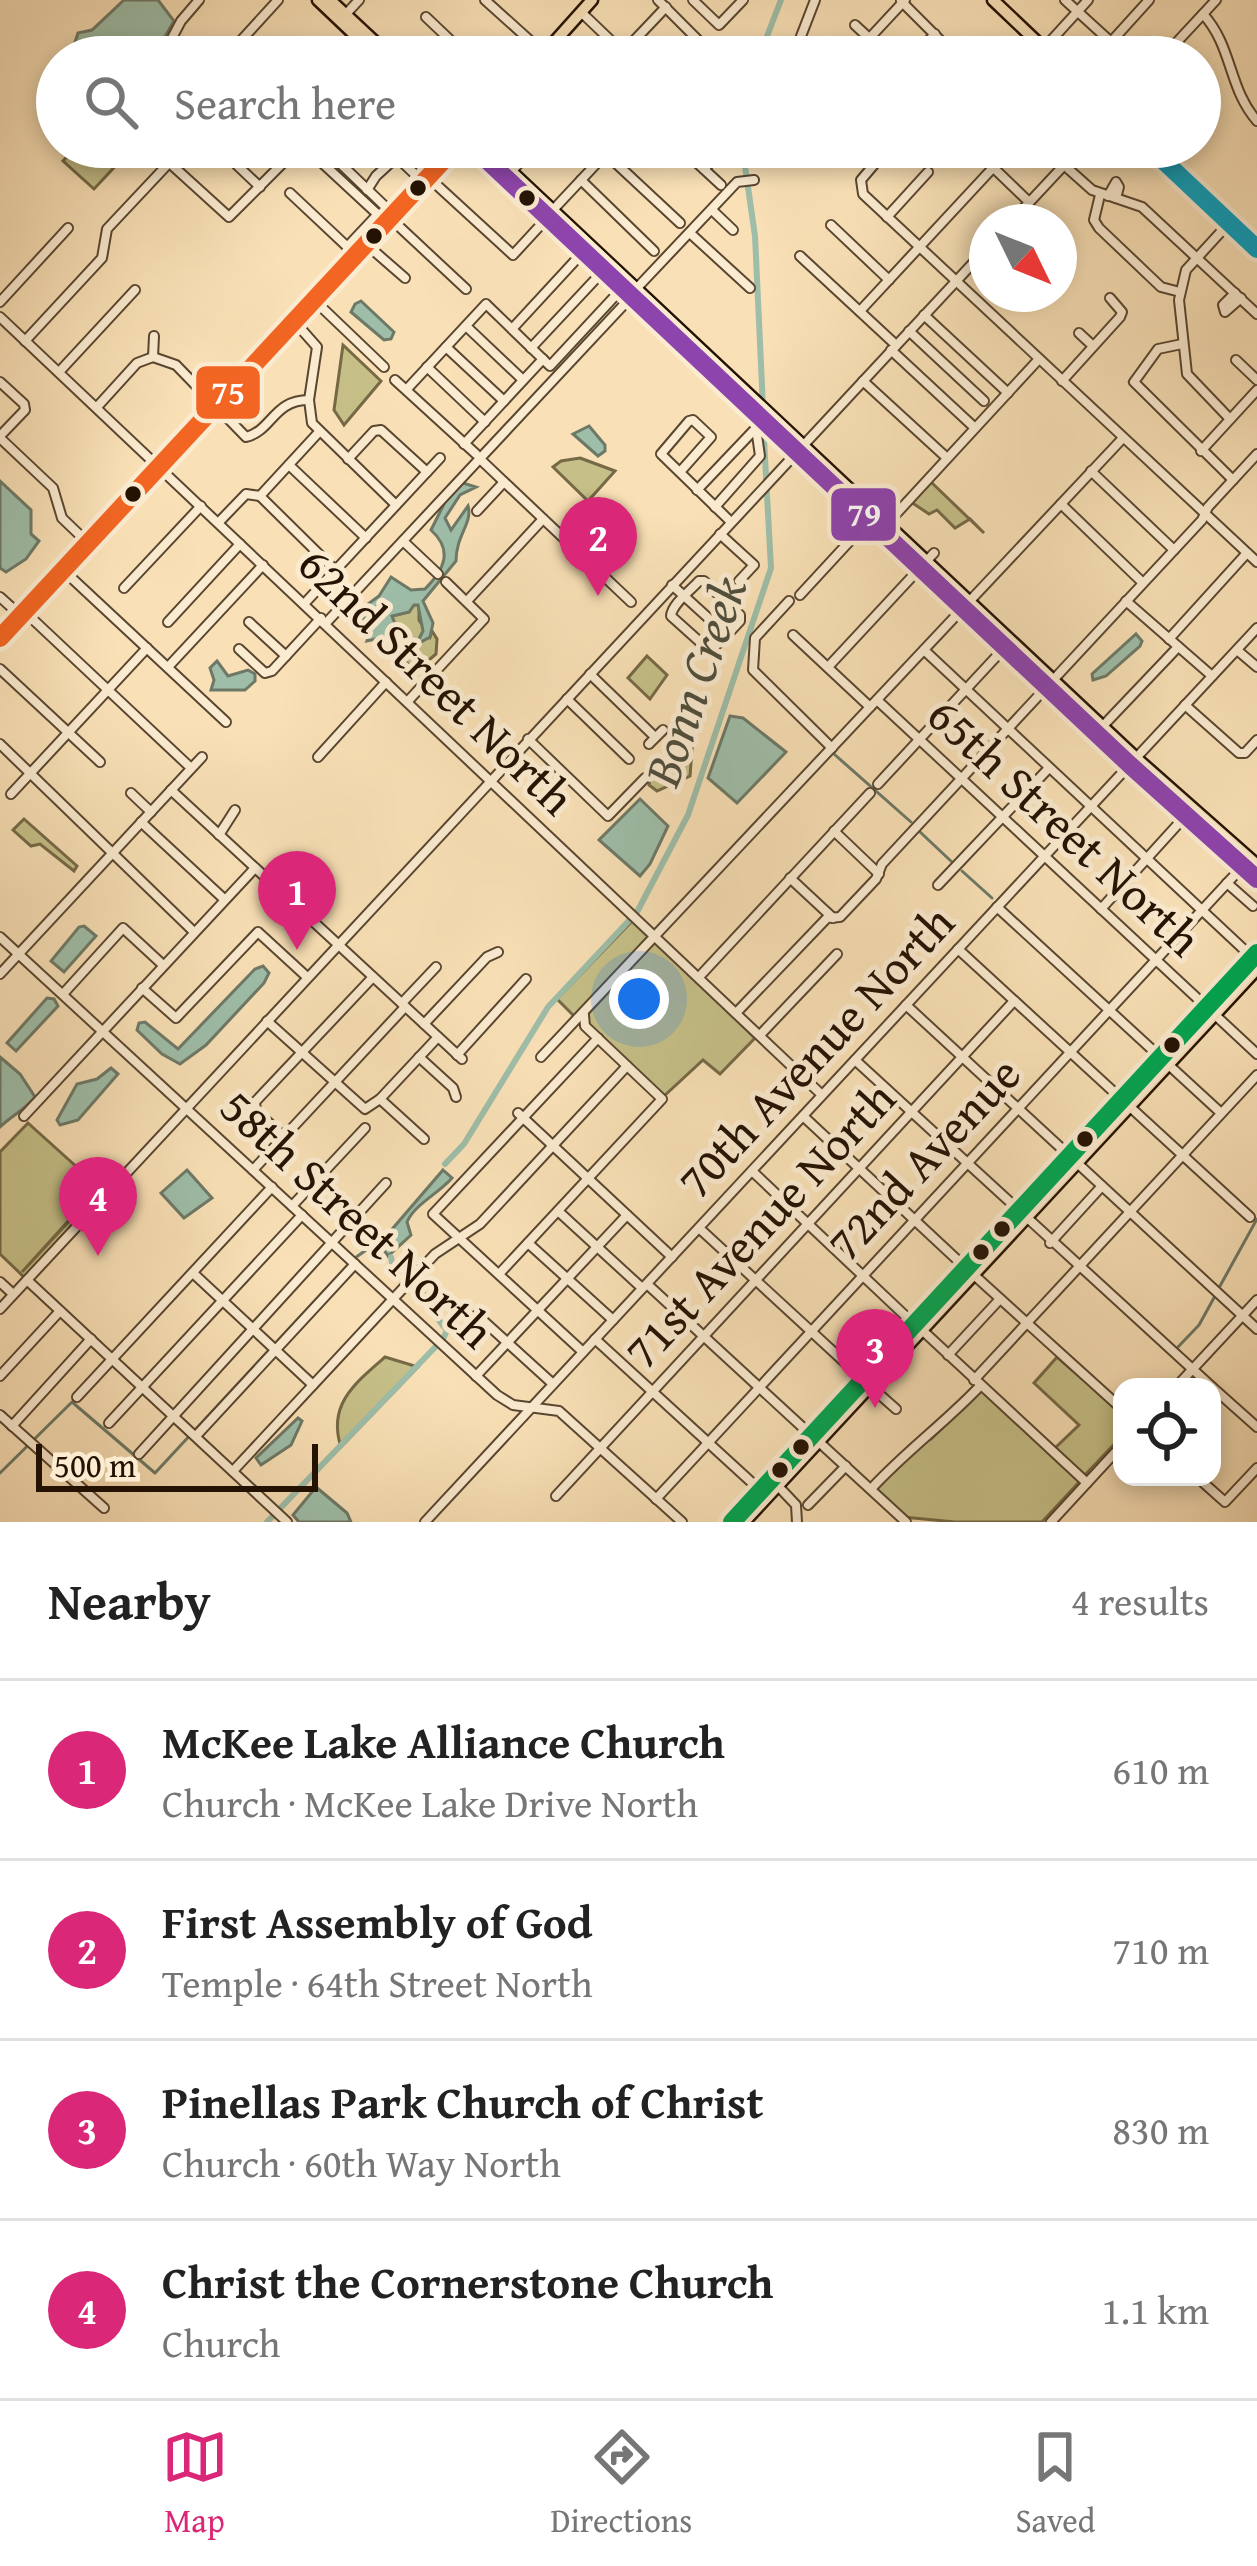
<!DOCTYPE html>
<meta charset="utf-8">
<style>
:root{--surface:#fff;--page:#f2f2f2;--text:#222;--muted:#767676;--line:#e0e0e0;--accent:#db2777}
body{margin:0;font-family:"Gentium Book Plus",serif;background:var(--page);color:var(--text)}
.controls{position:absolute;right:36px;bottom:36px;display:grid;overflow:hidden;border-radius:24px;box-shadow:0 6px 18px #0003}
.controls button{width:108px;height:108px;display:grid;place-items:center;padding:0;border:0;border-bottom:3px solid var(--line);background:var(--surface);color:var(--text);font:60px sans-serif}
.compass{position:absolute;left:969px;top:204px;width:108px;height:108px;border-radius:50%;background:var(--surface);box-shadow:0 6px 18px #0003;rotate:133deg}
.scale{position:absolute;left:36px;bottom:30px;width:282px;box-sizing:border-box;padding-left:12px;border:6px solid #241203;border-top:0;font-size:33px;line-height:42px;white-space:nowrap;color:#241203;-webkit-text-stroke:9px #fbebd0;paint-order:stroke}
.you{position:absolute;left:639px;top:999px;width:42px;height:42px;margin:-30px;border:9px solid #fff;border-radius:50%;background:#1a73e8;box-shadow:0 0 0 18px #1a73e833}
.badge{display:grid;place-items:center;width:78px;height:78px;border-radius:50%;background:var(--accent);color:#fff;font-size:39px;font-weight:700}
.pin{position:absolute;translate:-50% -99px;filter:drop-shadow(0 3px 6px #0008)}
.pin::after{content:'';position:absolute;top:63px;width:42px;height:36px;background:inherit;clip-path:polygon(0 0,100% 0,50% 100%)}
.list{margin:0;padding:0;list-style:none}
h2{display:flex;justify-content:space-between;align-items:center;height:156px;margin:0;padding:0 48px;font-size:51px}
h2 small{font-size:39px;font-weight:400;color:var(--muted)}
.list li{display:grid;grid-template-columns:78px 1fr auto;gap:36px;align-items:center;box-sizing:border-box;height:180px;padding:0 48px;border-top:3px solid var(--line)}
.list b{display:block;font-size:45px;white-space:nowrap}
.list p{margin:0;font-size:39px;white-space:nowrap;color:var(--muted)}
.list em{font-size:39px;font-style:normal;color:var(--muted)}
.icon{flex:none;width:66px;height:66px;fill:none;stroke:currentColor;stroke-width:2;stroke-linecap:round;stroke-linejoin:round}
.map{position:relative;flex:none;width:1257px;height:1522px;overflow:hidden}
.search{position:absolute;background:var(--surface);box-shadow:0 6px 18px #0003;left:36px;right:36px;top:36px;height:132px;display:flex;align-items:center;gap:30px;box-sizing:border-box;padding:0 42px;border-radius:66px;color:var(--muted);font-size:45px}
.sheet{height:876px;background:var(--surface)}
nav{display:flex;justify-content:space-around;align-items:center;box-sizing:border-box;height:168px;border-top:3px solid var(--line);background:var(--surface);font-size:33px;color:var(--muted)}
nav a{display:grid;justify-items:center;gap:6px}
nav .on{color:var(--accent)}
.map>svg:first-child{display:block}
.green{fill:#c6c088;stroke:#756946;stroke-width:3}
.water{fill:#9ebea9;stroke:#6d7967;stroke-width:3}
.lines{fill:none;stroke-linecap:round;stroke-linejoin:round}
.stream{stroke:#6d7967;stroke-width:3}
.canal{stroke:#9ebea9;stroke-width:6}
.minor-casing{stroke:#594630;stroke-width:12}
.major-casing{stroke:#241203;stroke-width:15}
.minor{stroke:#fbebd0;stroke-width:8}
.major{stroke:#f9e0b6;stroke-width:10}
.bus-1-casing{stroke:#fbebd0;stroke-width:27}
.bus-2-casing{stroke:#fbebd0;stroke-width:27}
.bus-3-casing{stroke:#fbebd0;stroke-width:27}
.bus-4-casing{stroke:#fbebd0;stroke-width:27}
.bus-1{stroke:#8e44ad;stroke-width:18}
.bus-2{stroke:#00a651;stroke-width:18}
.bus-3{stroke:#f26522;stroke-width:18}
.bus-4{stroke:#02a1c4;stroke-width:18}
.bus-dot{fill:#241203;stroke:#fbebd0;stroke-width:4.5}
.labels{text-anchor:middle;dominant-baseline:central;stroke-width:10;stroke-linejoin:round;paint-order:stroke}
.street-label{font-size:48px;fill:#241203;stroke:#fbebd0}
.water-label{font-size:51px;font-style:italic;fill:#4f4e3d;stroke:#fbebd0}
.line-badge{stroke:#fbebd0;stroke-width:4.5}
.badge-label{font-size:33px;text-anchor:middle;font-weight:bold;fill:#fff}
</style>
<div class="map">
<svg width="1257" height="1522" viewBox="0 0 1257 1522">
<rect width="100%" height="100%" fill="#f9e0b6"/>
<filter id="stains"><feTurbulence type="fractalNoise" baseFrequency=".00167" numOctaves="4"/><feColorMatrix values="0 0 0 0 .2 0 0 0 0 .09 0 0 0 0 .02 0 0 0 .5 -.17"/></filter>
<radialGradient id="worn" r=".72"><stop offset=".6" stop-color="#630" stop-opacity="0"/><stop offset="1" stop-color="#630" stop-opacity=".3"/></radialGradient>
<!-- green -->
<g class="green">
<path d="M76,147H107L121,160L94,189L63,161Z"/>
<path d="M343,345L381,381L344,425L334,410Z"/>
<path d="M580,458L615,471L588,501L553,467L561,461Z"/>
<path d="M931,482L984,533L970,519L955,528L937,510L929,514L911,502Z"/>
<path d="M414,605H419V620L430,637L432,631L437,639L436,654L422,666L407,669L409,665L390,646L392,636H397L392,616L409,612Z"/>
<path d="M647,656L667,675L650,699L628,678Z"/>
<path d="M692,749L690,776L657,791L649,785L652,763Z"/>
<path d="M24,819L77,866L74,871L40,844L31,846L13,830Z"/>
<path d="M634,919L653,938L577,1019L557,999Z"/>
<path d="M656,941L755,1038L720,1074L703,1060L663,1097L587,1025V1015Z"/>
<path d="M28,1123L99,1187L22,1272L100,1188L104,1192L24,1277L0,1254V1152Z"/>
<path d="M385,1357L418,1367L341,1447C327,1405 355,1383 385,1357Z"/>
<path d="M1057,1357L1122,1413V1436L1083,1477L1053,1450L1079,1425L1034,1383Z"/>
<path d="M981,1389L1081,1480L1042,1522H955L903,1517L874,1489L912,1448L931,1439Z"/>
</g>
<!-- water -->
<g class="water">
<path d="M124,0H158L174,21L163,40L140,41L115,57H70L78,33L92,30Z"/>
<path d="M361,301L394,332L391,339L384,340L351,312L355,304Z"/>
<path d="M589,426L605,445V451L598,456L573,434Z"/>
<path d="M0,481L31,510V534L39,541L26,559L6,572L0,568Z"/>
<path d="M463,483L476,487L460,495L445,518L451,530L468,506C473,523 456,535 456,561L423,601L433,623L430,637L421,642L419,639L423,631L418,605H414L409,612L392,616L399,634L367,641L372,628L364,618L355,622L353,615L379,596L391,577L411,590L425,589C445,569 453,550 431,530L448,496Z"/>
<path d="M1136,634L1142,641L1140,646L1106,676L1093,680L1092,674Z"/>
<path d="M217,661L228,676L248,670L255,674V681L245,690H211L214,680L210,668Z"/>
<path d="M730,716L743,718L786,752L737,803L708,778Z"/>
<path d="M640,799L668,826L650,864L640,876L599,840Z"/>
<path d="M84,926L96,936L64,972L51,961L79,927Z"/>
<path d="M263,966L269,973L264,983L206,1045L180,1064L162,1054L137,1030L139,1023L145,1022L178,1049L255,969Z"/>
<path d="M47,998L54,999L58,1006L16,1051L7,1043Z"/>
<path d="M0,1057L20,1074L35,1097C25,1110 12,1115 0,1127Z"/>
<path d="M111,1068L118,1074L78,1120L60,1125L57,1120L77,1084L97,1079Z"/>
<path d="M187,1170L212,1198L184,1218L161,1193Z"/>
<path d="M443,1170L452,1178C438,1194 415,1204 407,1222L411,1235L388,1256L377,1241L387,1235Z"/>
<path d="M298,1418L302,1421L291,1445L261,1465L256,1458Z"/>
<path d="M316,1487L347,1513L351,1522H299L293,1515Z"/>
</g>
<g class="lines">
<!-- stream -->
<g class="stream">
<path d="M328,615L368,572"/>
<path d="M834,754L911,822"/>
<path d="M919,831L953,863"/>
<path d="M962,871L992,898"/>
<path d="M355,1258L377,1242"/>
<path d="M1220,1286L1257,1219"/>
<path d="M1178,1347L1199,1325L1215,1296"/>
<path d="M0,1473L72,1402L155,1473L348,1265"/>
</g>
<!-- canal -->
<g class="canal">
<path d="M759,57L781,0"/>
<path d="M756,147L745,166L755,236L763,407"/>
<path d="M445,1164L464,1144L548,1007L637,912L688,815L771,568L763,421"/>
<path d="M391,1257L392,1263L407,1277"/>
<path d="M267,1522L443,1339L447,1330C430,1313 434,1301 413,1283"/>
</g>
<defs>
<g id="minor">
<path d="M485,0L546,55"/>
<path d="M658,0L715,57"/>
<path d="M693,0L719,25L743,0"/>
<path d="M1065,0L1111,42L1149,0"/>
<path d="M901,1L946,46L951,57"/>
<path d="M581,12L628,57"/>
<path d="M346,14L359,0"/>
<path d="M1203,14C1233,47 1228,88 1257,121"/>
<path d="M426,17L468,57"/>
<path d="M855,25L869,38"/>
<path d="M630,45L666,7"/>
<path d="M162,57L181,21L199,0"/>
<path d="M226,57L278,0"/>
<path d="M350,57L355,52"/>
<path d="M696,57L704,48"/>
<path d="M793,57L815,0"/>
<path d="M852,57L905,0"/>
<path d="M913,57L935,34"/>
<path d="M976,57L977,56"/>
<path d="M1036,57L1088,0"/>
<path d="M1163,57L1216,0"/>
<path d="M152,147L229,217L287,159L282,147"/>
<path d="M218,147L260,187"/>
<path d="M323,147L393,214"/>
<path d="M395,147L405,156L401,161L423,182"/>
<path d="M680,147L721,185"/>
<path d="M849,147L871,167"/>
<path d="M889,147L861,180L863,194L1257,562"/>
<path d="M972,147L1029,202"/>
<path d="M606,154L680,223"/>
<path d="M318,159L386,222"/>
<path d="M1064,165L1092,190L1142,207L1257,314"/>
<path d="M704,169L725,147"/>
<path d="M511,172L534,147"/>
<path d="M428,177L513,255L548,217"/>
<path d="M581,180L654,251"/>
<path d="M367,190L376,176L401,153"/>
<path d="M290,193L356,255"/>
<path d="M1100,195L1094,220L1099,228L1161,287L1180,292"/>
<path d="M1108,196L1116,182L1119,187L1116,198"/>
<path d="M712,210L733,230"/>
<path d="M552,211L612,147"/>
<path d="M887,217L928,172"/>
<path d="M390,218L466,289"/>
<path d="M1011,222L1081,147"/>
<path d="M1229,223L1186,270L1179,300L1187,374L1230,419"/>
<path d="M831,225L889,280"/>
<path d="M691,234L750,288"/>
<path d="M366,244L405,278"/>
<path d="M347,247L378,214"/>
<path d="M800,256L896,345"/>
<path d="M636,289L737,182L754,180"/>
<path d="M1235,293L1223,305L1225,312L1241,298"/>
<path d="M314,300L384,367"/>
<path d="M0,302L68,228"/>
<path d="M860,311L1003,157"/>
<path d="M924,315L1008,393"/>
<path d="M0,317L822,1095"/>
<path d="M294,321L317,347L309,400L312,423L396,505"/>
<path d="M466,326L523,380"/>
<path d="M512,329L584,251"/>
<path d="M909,331L984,401"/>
<path d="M1079,333L1093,346"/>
<path d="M25,341L102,258L107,229L169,163"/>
<path d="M1182,344L1158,349L1134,382L1233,480"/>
<path d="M446,347L504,401"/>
<path d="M531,348L604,270"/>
<path d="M891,350L975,428"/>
<path d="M153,357L176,365L246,437C273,430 273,400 309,400"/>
<path d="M153,357L154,336"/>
<path d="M1236,360L1257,380"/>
<path d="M427,367L485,422"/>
<path d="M59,372L135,290"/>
<path d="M395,380L476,454"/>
<path d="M863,381L947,458"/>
<path d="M1062,381L1120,317L1122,312L1110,298"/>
<path d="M0,382L24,404L25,410L0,436"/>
<path d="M407,389L486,304L550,366L615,296"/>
<path d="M97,407L137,363L153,357"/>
<path d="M0,438L53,488L62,518L88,543"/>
<path d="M464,444L543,359"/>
<path d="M1201,451L1257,390"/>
<path d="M348,459L374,431L381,430L427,472"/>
<path d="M480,459L631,602"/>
<path d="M289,465L366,538"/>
<path d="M1091,471L1174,550"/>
<path d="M680,472L711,437L693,420L689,421L661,454L731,522"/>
<path d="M697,490L756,428"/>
<path d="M260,496L335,570"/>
<path d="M1061,504L1143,583"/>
<path d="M715,507L760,456L756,428"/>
<path d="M477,511L504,482"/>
<path d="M219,522L246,494L260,496L319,432"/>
<path d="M885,526L1039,359"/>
<path d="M720,534L754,565L739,581"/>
<path d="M403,541L438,574"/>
<path d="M63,570L226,722"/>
<path d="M672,585L727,635L740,621V615L704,581H699C690,591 672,604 671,616L710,651L727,635"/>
<path d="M124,588L201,506"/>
<path d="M800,595L872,517"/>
<path d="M0,597L21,616"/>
<path d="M467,601L543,519"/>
<path d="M789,601L755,638L753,670L832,748"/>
<path d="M1126,601L1212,676"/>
<path d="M304,604L440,458"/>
<path d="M25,612L191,768"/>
<path d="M168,622L240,544"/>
<path d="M249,622L286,656"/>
<path d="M326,623L632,296"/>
<path d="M793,635L870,707"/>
<path d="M1169,639L1247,553"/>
<path d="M239,649L265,673L272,671L321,618"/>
<path d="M924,650L1253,958"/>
<path d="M1237,650L1257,667"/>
<path d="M168,667L263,565"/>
<path d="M828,667L934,553"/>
<path d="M0,669L100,762"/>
<path d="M590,674L655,737"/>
<path d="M567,699L629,759"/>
<path d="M877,700L1257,1054"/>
<path d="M408,701L484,619L446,582"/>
<path d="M1185,705L1239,753H1245L1257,740"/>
<path d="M1101,728L1178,647"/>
<path d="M528,739L608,816L645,778"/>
<path d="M0,744L194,932"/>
<path d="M649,744L663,730"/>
<path d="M318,757L386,682"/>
<path d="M878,784L1007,645"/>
<path d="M171,790L462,1059"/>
<path d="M131,793L151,812"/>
<path d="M11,794L147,648"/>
<path d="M141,822L224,899"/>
<path d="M834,831L879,874"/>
<path d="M219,835L235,810"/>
<path d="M790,878L833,918"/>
<path d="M1227,883L1253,906"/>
<path d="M938,885L1048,769"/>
<path d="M997,907L1221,1113"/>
<path d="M1101,909L1189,812"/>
<path d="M0,937L497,1395L513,1405L559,1411L682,1522"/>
<path d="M958,949L1250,1217"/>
<path d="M0,974L202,757"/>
<path d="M699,977L870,793"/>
<path d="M142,988L176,1018L258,932L307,977"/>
<path d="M63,994L123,928L163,965"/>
<path d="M402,1003L436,967"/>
<path d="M906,1005L1257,1329"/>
<path d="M736,1013L827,918L840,917L876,879L882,864L1202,520L1208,507L1257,454"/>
<path d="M267,1021L365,1109L380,1099L438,1037"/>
<path d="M424,1024L487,957L498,952"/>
<path d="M760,1035L837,954"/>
<path d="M457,1055L526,979"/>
<path d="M419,1057L453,1088L456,1097"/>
<path d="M541,1057L1123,438"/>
<path d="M855,1060L1212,1387"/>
<path d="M380,1099L424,1139"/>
<path d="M518,1113L672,1257"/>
<path d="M24,1116L255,868"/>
<path d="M803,1116L967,1269"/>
<path d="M284,1137L256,1111L255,1102L373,977"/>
<path d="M253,1170L405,1007"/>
<path d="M752,1171L915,1325"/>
<path d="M292,1206L365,1128"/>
<path d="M558,1211L642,1288"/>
<path d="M699,1228L864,1380"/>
<path d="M528,1243L613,1320"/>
<path d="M1050,1243L1102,1186"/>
<path d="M193,1273L313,1385"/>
<path d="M499,1274L662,1099L585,1026L584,1015"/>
<path d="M974,1275L1122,1409"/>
<path d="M27,1280L287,1522"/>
<path d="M0,1282L13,1294"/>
<path d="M647,1284L812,1436"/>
<path d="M0,1309L987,248"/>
<path d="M477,1315L553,1384"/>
<path d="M922,1330L1087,1483"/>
<path d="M595,1339L761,1491"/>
<path d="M583,1352L433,1214L598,1038"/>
<path d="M948,1355L1000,1299"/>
<path d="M0,1376L60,1311"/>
<path d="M476,1376L627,1215"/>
<path d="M974,1380L1257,1075"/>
<path d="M870,1386L896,1409"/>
<path d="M1176,1387L1257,1300"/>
<path d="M1212,1387L1257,1427"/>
<path d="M77,1397L272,1187"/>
<path d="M0,1415L104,1508"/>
<path d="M109,1423L302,1215"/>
<path d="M12,1426L91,1339"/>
<path d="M196,1436L355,1264"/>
<path d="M819,1442L906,1522"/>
<path d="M139,1454L386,1183"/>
<path d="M233,1471L435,1254L480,1224L627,1066"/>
<path d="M1197,1477L1225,1502L1257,1468"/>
<path d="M778,1486L796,1505L797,1522"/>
<path d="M871,1489C906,1451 945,1423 981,1385"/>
<path d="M556,1496L1014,1001"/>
<path d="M656,1499L1243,866"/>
<path d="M808,1505L846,1466"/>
<path d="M425,1522L1257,628"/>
<path d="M1051,1522L1122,1445"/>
</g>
<g id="major">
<path d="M318,0L378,57"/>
<path d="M330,0L391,57"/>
<path d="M993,0L1053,57"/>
<path d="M541,57L592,0"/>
<path d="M473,147L1130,765L1257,879"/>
<path d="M485,147L1136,758L1257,865"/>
<path d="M1149,147L1257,249"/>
<path d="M0,638L456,147"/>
<path d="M732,1522L1257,953"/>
<path d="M744,1522L1257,969"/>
</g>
</defs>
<!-- minor casing -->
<use href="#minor" class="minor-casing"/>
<!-- major casing -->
<use href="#major" class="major-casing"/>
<!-- minor -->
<use href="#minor" class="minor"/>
<!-- major -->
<use href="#major" class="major"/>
<defs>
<path id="bus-1" d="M473,147L1130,765L1257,879"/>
<path id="bus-2" d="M732,1522L1257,953"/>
<path id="bus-3" d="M0,638L456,147"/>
<path id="bus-4" d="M1149,147L1257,249"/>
</defs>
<!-- bus-1 casing -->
<use href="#bus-1" class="bus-1-casing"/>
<!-- bus-2 casing -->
<use href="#bus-2" class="bus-2-casing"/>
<!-- bus-3 casing -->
<use href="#bus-3" class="bus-3-casing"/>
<!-- bus-4 casing -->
<use href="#bus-4" class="bus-4-casing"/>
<!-- bus-1 -->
<use href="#bus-1" class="bus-1"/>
<!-- bus-2 -->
<use href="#bus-2" class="bus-2"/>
<!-- bus-3 -->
<use href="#bus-3" class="bus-3"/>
<!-- bus-4 -->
<use href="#bus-4" class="bus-4"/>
</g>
<!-- markers -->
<g class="bus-dot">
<circle cx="418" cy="188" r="10"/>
<circle cx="527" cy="198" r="10"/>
<circle cx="374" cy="236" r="10"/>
<circle cx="133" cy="494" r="10"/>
<circle cx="1172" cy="1045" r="10"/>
<circle cx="1085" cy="1139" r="10"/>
<circle cx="1002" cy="1229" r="10"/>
<circle cx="981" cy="1252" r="10"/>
<circle cx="801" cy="1447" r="10"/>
<circle cx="780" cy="1470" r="10"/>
</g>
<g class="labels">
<!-- street labels -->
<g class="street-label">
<text transform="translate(437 680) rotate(44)">62nd Street North</text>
<text transform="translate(1065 826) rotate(43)">65th Street North</text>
<text transform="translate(815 1051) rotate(-47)">70th Avenue North</text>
<text transform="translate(923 1158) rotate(-47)">72nd Avenue</text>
<text transform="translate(358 1218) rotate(43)">58th Street North</text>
<text transform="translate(759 1224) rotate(-47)">71st Avenue North</text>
</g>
<!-- water labels -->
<g class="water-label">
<text transform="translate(694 681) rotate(-71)">Bonn Creek</text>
</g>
</g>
<g class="line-badge">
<rect x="194" y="364" width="68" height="57" rx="12" fill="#f26522"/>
<rect x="829" y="486" width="69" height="57" rx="12" fill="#8e44ad"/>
</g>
<g class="badge-label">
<text x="228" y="404">75</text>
<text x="864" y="526">79</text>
</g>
<rect width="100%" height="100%" filter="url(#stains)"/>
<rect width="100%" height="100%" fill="url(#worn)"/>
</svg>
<div class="controls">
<button><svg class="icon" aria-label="locate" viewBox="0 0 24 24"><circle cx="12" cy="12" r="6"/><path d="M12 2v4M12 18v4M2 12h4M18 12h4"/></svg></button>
</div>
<svg class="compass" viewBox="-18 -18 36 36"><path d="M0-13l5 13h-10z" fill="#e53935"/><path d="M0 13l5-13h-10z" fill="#767676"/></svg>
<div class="scale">500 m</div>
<div class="you"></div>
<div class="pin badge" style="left:297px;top:950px">1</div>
<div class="pin badge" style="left:598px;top:596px">2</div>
<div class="pin badge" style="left:875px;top:1408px">3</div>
<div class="pin badge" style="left:98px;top:1256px">4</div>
<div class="search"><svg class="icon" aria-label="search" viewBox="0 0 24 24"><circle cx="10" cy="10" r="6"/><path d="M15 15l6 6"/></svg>Search here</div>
</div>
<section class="sheet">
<h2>Nearby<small>4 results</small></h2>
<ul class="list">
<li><span class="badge">1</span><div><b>McKee Lake Alliance Church</b><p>Church · McKee Lake Drive North</p></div><em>610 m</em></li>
<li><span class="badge">2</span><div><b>First Assembly of God</b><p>Temple · 64th Street North</p></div><em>710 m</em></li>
<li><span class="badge">3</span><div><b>Pinellas Park Church of Christ</b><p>Church · 60th Way North</p></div><em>830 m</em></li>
<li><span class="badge">4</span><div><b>Christ the Cornerstone Church</b><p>Church</p></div><em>1.1 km</em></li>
</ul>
</section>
<nav>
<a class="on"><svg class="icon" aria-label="map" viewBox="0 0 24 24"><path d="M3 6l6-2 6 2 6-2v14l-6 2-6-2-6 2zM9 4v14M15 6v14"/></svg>Map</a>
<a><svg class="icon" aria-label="directions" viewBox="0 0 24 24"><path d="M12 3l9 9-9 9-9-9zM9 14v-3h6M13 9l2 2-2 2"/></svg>Directions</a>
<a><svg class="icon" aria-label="saved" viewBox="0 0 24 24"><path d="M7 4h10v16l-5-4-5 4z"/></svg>Saved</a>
</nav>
